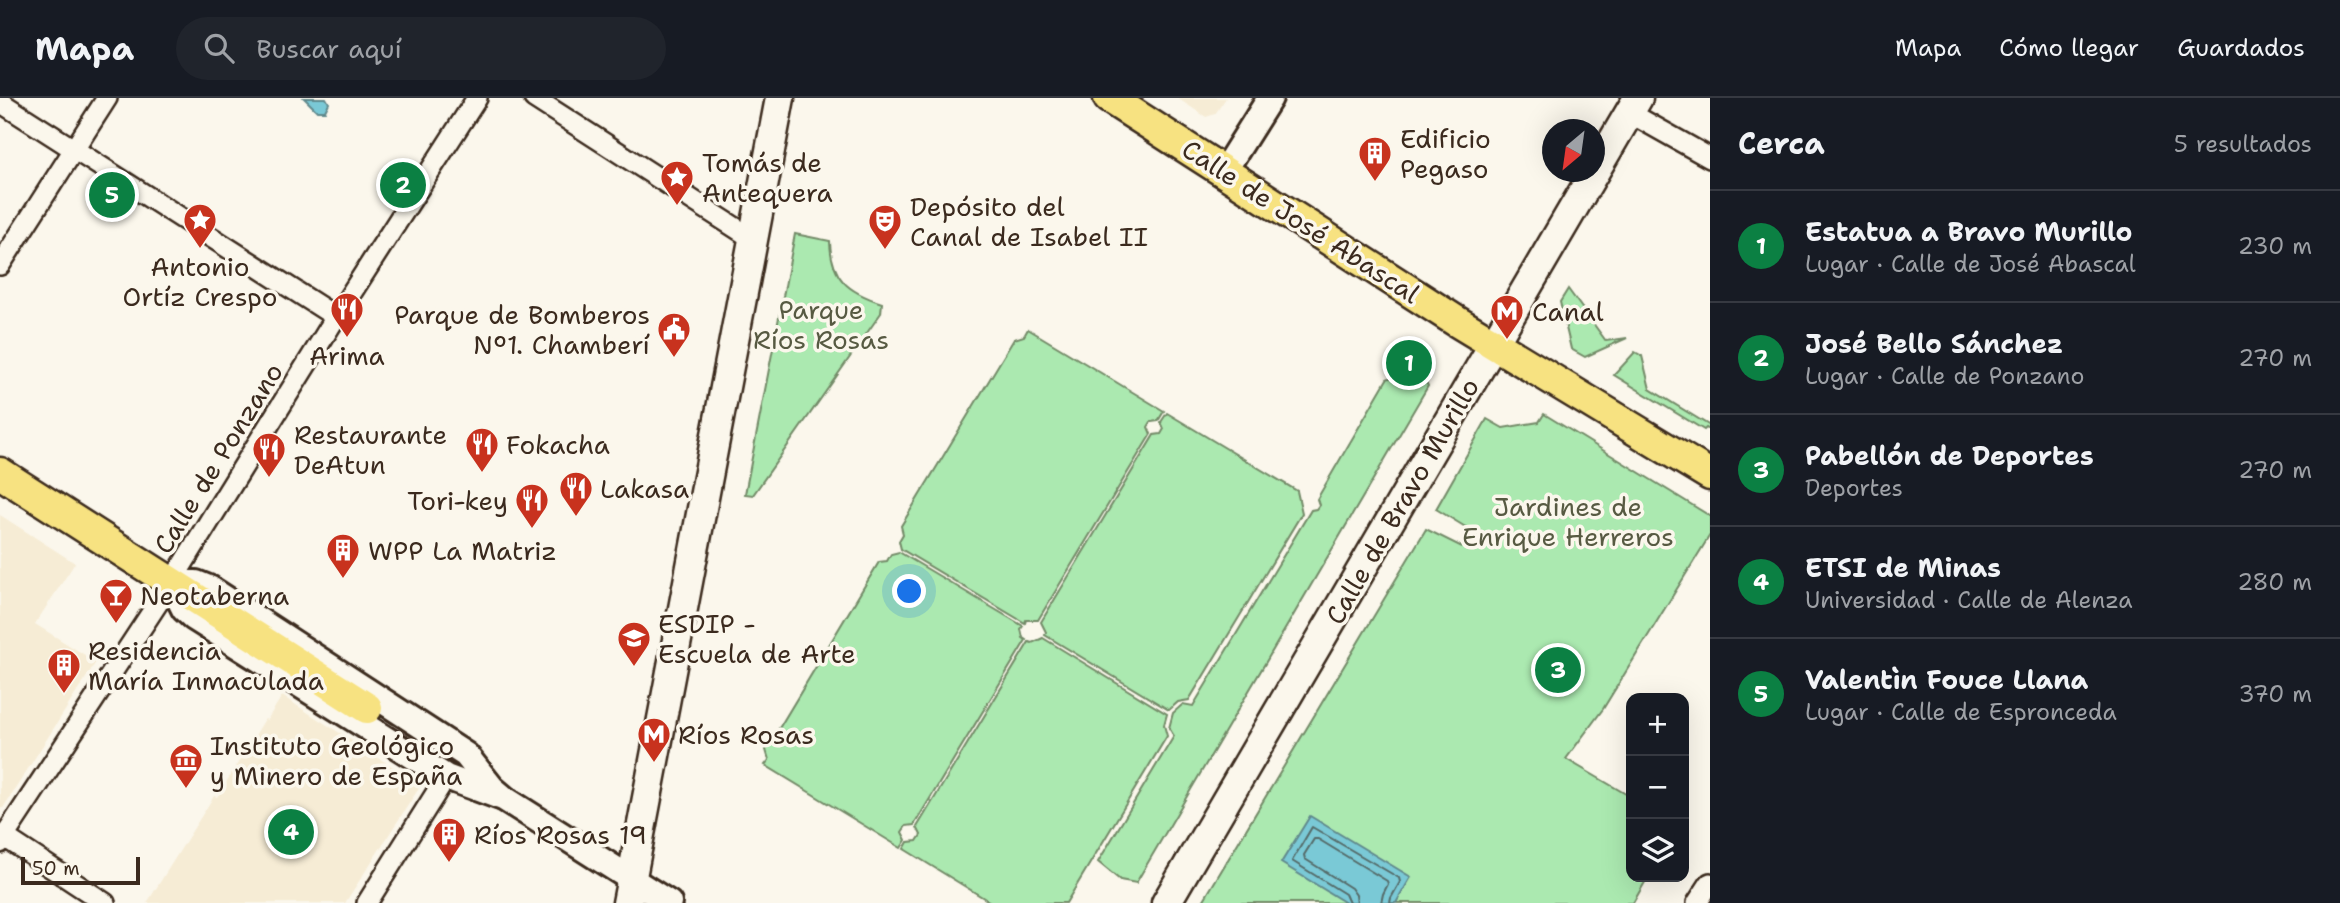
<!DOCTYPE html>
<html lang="es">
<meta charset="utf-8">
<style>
:root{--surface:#171b24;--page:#20242c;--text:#f1f3f6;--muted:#9ea1a6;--line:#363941;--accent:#0b8043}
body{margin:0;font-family:"Shantell Sans",sans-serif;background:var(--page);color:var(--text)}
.controls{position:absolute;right:21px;bottom:21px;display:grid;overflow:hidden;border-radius:14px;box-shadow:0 7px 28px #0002}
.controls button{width:63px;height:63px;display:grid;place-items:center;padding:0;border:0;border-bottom:2px solid var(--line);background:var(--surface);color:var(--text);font:35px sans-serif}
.compass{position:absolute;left:1542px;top:21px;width:63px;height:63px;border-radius:50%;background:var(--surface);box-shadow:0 7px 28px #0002;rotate:209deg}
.scale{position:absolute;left:21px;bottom:18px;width:119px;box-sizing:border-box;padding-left:7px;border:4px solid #3b2a1e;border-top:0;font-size:19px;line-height:24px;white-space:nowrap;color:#3b2a1e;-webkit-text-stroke:5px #fbf7ec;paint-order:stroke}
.you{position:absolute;left:910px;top:494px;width:24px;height:24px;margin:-18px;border:5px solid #fff;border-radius:50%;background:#1a73e8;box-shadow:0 0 0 10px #1a73e833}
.badge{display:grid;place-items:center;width:46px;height:46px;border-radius:50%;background:var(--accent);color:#fff;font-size:23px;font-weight:700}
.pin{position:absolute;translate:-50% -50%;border:4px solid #fff;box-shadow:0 2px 7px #0006}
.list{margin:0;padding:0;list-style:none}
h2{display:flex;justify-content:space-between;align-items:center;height:91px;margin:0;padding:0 28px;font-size:30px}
h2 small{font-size:23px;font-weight:400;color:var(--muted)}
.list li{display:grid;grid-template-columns:46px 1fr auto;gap:21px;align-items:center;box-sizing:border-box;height:112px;padding:0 28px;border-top:2px solid var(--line)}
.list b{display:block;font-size:26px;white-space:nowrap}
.list p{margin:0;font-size:23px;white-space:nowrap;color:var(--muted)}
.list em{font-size:23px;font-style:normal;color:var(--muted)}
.icon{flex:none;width:38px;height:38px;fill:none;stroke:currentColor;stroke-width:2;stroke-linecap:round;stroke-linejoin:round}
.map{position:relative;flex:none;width:1710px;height:805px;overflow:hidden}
header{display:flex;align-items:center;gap:42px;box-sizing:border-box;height:98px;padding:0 35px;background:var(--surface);border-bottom:2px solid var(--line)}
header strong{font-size:33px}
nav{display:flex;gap:38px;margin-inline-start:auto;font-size:24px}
.search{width:490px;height:63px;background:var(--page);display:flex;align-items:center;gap:18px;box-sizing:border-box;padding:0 24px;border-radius:38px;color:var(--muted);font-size:26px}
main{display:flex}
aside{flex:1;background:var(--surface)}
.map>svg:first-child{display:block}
.built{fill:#f6ecd5}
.green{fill:#abe9b0;stroke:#738a67;stroke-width:2}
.water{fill:#7ac9d6;stroke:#61898c;stroke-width:2}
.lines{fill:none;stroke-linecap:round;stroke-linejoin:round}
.shore{stroke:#546a68;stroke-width:2}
.primary-tunnel{stroke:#d5cec3;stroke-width:30;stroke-dasharray:30 15;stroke-linecap:butt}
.minor-casing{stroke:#3b2a1e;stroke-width:24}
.tertiary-casing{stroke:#3b2a1e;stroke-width:30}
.secondary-casing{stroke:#3b2a1e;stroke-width:33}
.primary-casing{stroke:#3b2a1e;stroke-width:35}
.minor{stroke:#fbf7ec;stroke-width:19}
.tertiary{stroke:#fbf7ec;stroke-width:24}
.secondary{stroke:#fbf7ec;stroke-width:28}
.primary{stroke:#f7e281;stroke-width:30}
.labels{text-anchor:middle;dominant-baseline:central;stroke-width:7;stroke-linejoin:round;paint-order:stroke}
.poi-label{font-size:26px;fill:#3b2a1e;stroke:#fbf7ec;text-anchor:start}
.street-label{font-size:26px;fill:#3b2a1e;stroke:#fbf7ec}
.park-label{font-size:26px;fill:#575a42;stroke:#fbf7ec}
</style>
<header>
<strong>Mapa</strong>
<div class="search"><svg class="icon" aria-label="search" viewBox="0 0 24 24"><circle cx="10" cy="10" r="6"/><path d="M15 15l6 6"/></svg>Buscar aquí</div>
<nav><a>Mapa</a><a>Cómo llegar</a><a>Guardados</a></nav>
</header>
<main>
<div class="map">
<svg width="1710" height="805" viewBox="0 0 1710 805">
<rect width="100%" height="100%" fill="#fbf7ec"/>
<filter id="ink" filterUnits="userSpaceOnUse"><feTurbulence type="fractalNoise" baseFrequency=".0143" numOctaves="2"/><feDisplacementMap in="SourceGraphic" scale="14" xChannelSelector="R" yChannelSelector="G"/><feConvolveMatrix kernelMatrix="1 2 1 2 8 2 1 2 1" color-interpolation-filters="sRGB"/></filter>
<g filter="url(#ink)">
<!-- built -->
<g class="built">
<path d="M1177,0H1226L1215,16L1206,19Z"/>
<path d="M0,417L75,465L35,526L96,564L3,710H0Z"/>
<path d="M282,598L421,687L345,805H147L214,698L217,699L265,621L267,622Z"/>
</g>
<!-- green -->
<g class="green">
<path d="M795,136L830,143C831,181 848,194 882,205L881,215L753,397L745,396Z"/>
<path d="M1568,191L1606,243L1627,240L1585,259L1571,251L1560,204Z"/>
<path d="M1028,231L1164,313L1158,323L1151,324L1148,329L1151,336L1038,522H1026L1025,525L901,451L899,443L903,436L901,428L1014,241L1024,238Z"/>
<path d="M1635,254L1642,258L1650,291L1710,328V332L1706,330L1704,332L1614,277Z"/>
<path d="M1401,275L1406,282L1418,283L1425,282L1428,288L1136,785L1120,782L1098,764L1174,638L1169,630L1173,615L1183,606L1193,608L1311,412L1316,411L1319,407L1317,401L1387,281Z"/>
<path d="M1167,315L1297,393L1302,415L1189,602L1178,604L1169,612L1045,537L1046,534L1041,524L1154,337L1161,336L1164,331L1161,324Z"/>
<path d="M1544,316L1710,418V437L1603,611L1566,661L1631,699V779H1648L1633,805H1202L1426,431L1462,449L1472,433L1436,411L1487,321L1503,330L1539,324Z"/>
<path d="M899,454L1023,528L1021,531L1023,540L1026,542L914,727L906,728L902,734L906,742L901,750L765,667L769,662L766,652L879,464L887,463L891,456Z"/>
<path d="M1043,540L1167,616L1164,627L1167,638L1066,805H992L904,751L908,744L917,743L921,737L917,729L1029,544L1032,545Z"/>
</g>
<!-- water -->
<g class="water">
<path d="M304,0H326L329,5L325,13H317Z"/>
<path d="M1310,718L1411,779L1396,805H1346L1281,765Z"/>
</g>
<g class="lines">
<!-- shore -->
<g class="shore">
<path d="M1349,805L1345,796L1292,763L1312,729L1399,780L1400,784L1391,800L1390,805"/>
<path d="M1357,805L1356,797L1351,790L1305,761L1304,757L1314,741H1318L1387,783L1388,786L1383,796L1381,805"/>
</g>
<!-- primary-tunnel -->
<path class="primary-tunnel" d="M367,610L491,687"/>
<defs>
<g id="minor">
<path d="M534,0L753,141"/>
<path d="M0,4L336,219"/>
<path d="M1630,15L1710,60"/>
<path d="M0,167L107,0"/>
<path d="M0,736L105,805"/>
<path d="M0,745L171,485L336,219L477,0"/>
<path d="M367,805L446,679"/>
<path d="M1697,805L1710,785"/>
</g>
<g id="tertiary">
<path d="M1224,73L1270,0"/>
<path d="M171,485H196L211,491L466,657L492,690L505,701L669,805"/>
<path d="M171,485L184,511L194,520L446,679L500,699"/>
</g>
<g id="secondary">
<path d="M627,805L780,0"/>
<path d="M1166,805L1638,0"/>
</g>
<g id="primary">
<path d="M1109,0L1456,223L1710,377"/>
<path d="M0,375L367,610"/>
</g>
</defs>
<!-- minor casing -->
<use href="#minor" class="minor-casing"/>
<!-- tertiary casing -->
<use href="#tertiary" class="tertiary-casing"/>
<!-- secondary casing -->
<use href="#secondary" class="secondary-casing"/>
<!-- primary casing -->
<use href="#primary" class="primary-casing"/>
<!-- minor -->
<use href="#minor" class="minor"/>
<!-- tertiary -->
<use href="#tertiary" class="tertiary"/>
<!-- secondary -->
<use href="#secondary" class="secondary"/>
<!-- primary -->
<use href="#primary" class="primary"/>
</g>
</g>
<!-- icons -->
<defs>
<symbol id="building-pin" viewBox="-11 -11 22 30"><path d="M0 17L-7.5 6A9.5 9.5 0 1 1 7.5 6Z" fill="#c8321e" stroke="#fbf7ec"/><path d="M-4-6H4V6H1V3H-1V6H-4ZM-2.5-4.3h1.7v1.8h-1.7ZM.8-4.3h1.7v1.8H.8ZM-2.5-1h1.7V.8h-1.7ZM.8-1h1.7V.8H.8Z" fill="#fff"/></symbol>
<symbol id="sight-pin" viewBox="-11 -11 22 30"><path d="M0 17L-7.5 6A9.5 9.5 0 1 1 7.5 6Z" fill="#c8321e" stroke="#fbf7ec"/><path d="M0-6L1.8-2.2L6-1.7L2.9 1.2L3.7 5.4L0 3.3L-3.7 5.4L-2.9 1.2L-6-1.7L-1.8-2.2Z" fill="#fff"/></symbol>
<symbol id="theatre-pin" viewBox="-11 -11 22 30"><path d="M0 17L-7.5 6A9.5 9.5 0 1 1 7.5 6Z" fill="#c8321e" stroke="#fbf7ec"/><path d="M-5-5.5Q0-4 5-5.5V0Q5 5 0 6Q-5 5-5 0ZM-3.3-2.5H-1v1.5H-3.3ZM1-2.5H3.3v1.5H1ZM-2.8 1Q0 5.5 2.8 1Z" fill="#fff"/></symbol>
<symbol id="restaurant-pin" viewBox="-11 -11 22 30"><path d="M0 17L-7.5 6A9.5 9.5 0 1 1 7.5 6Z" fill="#c8321e" stroke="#fbf7ec"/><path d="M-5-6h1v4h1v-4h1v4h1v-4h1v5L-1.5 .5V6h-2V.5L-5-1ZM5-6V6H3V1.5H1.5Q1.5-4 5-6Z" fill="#fff"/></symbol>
<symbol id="metro-pin" viewBox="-11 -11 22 30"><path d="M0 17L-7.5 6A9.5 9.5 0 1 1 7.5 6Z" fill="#c8321e" stroke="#fbf7ec"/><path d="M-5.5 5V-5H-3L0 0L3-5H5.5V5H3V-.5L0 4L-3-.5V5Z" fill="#fff"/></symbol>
<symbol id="civic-pin" viewBox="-11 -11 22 30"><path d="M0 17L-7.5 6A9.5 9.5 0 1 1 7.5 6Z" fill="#c8321e" stroke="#fbf7ec"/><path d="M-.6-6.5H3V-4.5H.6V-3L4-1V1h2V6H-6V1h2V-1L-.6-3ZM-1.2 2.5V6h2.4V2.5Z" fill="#fff"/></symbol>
<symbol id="bar-pin" viewBox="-11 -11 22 30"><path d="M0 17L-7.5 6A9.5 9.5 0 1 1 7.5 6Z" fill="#c8321e" stroke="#fbf7ec"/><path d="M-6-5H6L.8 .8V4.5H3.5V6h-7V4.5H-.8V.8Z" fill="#fff"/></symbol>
<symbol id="university-pin" viewBox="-11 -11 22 30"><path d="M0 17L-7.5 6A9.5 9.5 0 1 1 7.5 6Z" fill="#c8321e" stroke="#fbf7ec"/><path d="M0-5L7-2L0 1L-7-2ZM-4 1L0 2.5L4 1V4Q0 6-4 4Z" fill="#fff"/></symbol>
<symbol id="museum-pin" viewBox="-11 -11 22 30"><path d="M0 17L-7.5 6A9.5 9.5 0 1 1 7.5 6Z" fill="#c8321e" stroke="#fbf7ec"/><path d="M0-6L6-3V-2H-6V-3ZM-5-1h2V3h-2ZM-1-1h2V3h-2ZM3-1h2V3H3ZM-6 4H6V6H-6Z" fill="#fff"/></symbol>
</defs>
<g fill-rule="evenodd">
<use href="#building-pin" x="1356" y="36" width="38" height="52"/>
<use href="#sight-pin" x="658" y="60" width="38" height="52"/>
<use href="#sight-pin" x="181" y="103" width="38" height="52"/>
<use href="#theatre-pin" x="866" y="104" width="38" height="52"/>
<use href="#restaurant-pin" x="328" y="192" width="38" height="52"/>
<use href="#metro-pin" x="1488" y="194" width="38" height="52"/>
<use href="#civic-pin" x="655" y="212" width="38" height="52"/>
<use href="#restaurant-pin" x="463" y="327" width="38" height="52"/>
<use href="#restaurant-pin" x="250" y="332" width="38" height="52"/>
<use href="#restaurant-pin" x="557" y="371" width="38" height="52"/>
<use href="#restaurant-pin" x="513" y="383" width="38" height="52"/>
<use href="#building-pin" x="324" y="433" width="38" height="52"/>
<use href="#bar-pin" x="97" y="478" width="38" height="52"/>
<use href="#university-pin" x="615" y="521" width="38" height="52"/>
<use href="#building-pin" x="45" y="548" width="38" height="52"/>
<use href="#metro-pin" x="635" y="617" width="38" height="52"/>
<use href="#museum-pin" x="167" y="643" width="38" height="52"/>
<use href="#building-pin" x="430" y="717" width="38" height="52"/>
</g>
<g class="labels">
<!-- poi labels -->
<g class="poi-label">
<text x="1400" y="40">Edificio<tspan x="1400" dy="30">Pegaso</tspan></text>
<text x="702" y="64">Tomás de<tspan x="702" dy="30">Antequera</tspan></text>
<text x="910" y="108">Depósito del<tspan x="910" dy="30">Canal de Isabel II</tspan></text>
<text x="200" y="168" text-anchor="middle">Antonio<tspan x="200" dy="30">Ortíz Crespo</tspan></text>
<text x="1532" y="213">Canal</text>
<text x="650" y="216" text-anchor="end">Parque de Bomberos<tspan x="650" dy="30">Nº1. Chamberí</tspan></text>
<text x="347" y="257" text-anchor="middle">Arima</text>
<text x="294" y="336">Restaurante<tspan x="294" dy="30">DeAtun</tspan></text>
<text x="506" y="346">Fokacha</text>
<text x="600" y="390">Lakasa</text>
<text x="508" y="402" text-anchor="end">Tori-key</text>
<text x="368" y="452">WPP La Matriz</text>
<text x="140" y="497">Neotaberna</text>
<text x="658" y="525">ESDIP -<tspan x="658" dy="30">Escuela de Arte</tspan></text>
<text x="88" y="552">Residencia<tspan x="88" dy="30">María Inmaculada</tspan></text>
<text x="678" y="636">Ríos Rosas</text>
<text x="210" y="647">Instituto Geológico<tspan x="210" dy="30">y Minero de España</tspan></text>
<text x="474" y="736">Ríos Rosas 19</text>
</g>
<!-- street labels -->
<g class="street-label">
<text transform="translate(1301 123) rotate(33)">Calle de José Abascal</text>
<text transform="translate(218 360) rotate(-58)">Calle de Ponzano</text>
<text transform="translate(1402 403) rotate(-60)">Calle de Bravo Murillo</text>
</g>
<!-- park labels -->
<g class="park-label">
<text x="821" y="211">Parque<tspan x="821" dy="30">Ríos Rosas</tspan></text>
<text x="1568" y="408">Jardines de<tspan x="1568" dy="30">Enrique Herreros</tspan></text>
</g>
</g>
</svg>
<div class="controls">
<button>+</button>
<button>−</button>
<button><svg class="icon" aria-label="layers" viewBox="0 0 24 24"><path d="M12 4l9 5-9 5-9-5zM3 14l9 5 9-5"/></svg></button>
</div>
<svg class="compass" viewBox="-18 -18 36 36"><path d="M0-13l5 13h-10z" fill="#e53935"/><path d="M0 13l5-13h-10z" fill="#9ea1a6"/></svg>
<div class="scale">50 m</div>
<div class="you"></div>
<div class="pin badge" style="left:1409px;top:265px">1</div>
<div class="pin badge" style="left:403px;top:87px">2</div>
<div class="pin badge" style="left:1558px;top:572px">3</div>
<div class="pin badge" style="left:291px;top:734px">4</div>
<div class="pin badge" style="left:112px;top:97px">5</div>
</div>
<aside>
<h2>Cerca<small>5 resultados</small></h2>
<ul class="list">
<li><span class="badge">1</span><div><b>Estatua a Bravo Murillo</b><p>Lugar · Calle de José Abascal</p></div><em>230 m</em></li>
<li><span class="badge">2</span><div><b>José Bello Sánchez</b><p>Lugar · Calle de Ponzano</p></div><em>270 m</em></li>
<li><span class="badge">3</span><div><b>Pabellón de Deportes</b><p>Deportes</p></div><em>270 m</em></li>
<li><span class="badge">4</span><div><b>ETSI de Minas</b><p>Universidad · Calle de Alenza</p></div><em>280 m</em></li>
<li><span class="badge">5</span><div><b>Valentìn Fouce Llana</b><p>Lugar · Calle de Espronceda</p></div><em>370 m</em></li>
</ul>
</aside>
</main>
